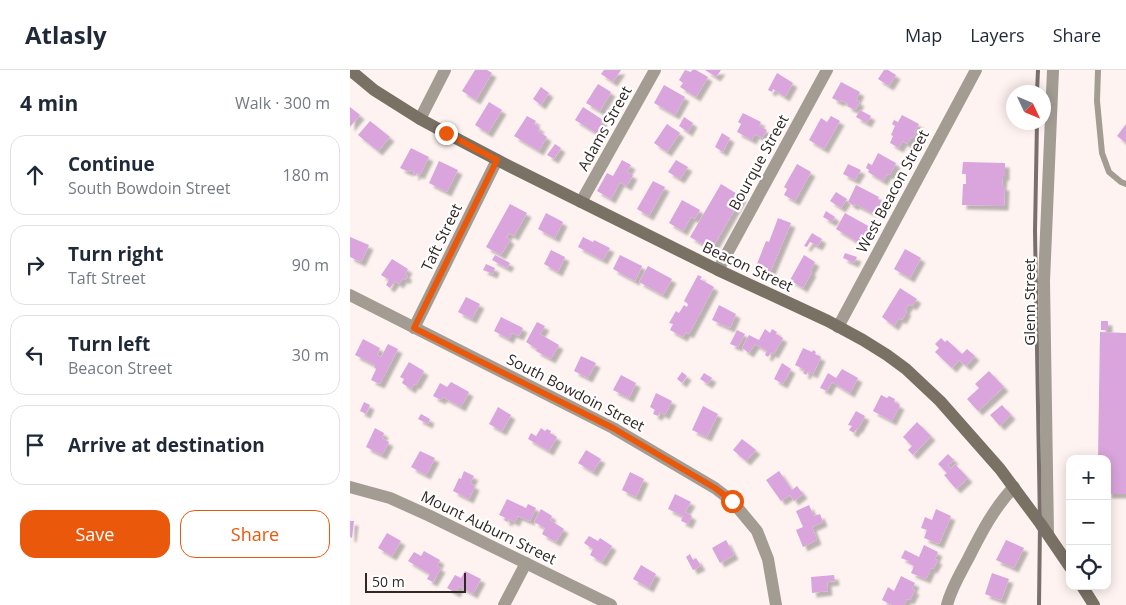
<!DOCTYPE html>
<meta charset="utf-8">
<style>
:root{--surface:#fff;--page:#f2f2f3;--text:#1f2937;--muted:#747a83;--line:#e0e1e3;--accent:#ea580c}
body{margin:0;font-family:"Open Sans",sans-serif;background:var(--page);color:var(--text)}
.controls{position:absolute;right:15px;bottom:15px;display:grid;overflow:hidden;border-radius:10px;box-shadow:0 2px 12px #0003}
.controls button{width:45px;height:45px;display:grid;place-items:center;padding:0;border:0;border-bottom:1px solid var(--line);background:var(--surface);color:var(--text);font:25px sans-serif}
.compass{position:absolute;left:656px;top:15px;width:45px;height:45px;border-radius:50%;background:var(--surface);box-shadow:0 2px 12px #0003;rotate:134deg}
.scale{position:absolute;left:15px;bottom:12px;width:101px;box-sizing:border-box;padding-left:5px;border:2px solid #312724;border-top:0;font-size:14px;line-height:18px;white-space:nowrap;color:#312724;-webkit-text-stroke:4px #fff;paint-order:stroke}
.stop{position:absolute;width:15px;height:15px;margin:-11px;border:4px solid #ea580c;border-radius:50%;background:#fff}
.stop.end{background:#ea580c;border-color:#fff;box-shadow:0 1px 5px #0008}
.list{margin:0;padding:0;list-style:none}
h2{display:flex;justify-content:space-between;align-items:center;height:65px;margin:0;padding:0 20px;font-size:21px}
h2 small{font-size:16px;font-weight:400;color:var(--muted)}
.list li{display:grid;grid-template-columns:32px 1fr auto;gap:15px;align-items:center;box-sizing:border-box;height:80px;margin:0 10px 10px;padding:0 10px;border:1px solid var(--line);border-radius:15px}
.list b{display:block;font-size:19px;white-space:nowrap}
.list p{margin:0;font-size:16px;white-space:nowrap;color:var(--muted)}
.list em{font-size:16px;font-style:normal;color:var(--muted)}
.actions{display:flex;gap:10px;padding:15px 20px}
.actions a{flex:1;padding:11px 0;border:1px solid var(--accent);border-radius:15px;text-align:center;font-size:18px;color:var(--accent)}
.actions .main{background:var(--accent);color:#fff}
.icon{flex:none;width:28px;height:28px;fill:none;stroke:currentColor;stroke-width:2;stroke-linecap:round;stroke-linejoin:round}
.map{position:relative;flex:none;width:776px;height:535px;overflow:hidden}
header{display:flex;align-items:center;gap:30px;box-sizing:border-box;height:70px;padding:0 25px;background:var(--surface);border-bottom:1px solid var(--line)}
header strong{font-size:24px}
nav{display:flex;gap:28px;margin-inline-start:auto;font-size:18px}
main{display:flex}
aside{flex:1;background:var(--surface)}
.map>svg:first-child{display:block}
.building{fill:#daa4dc;filter:url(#shadow)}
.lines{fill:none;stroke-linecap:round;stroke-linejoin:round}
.lane{stroke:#a29c93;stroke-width:6}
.street{stroke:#a29c93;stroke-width:12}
.secondary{stroke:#797164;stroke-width:12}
.rail{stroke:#796f6c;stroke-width:4}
.route{stroke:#ea580c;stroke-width:6}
.labels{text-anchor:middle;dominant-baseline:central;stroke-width:4.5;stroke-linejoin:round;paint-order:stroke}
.street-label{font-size:15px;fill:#312724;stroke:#fff}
</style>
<header>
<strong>Atlasly</strong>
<nav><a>Map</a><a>Layers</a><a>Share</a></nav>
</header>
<main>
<aside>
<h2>4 min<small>Walk · 300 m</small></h2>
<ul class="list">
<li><svg class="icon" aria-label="ahead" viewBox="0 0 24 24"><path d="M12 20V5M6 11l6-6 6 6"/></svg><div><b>Continue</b><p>South Bowdoin Street</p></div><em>180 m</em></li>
<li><svg class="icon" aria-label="right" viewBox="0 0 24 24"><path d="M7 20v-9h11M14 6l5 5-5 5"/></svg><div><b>Turn right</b><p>Taft Street</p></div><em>90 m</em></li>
<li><svg class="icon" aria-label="left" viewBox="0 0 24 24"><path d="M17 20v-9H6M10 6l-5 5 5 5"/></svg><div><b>Turn left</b><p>Beacon Street</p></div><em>30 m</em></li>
<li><svg class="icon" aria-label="arrive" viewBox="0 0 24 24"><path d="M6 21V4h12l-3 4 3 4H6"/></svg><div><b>Arrive at destination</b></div></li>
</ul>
<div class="actions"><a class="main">Save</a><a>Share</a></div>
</aside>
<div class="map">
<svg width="776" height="535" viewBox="0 0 776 535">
<defs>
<filter id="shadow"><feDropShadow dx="4.5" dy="4.5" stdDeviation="1" flood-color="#0004"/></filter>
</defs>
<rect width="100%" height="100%" fill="#fef3f0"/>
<!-- building -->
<g class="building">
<path d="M125,0H137L142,3L126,30L112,21Z"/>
<path d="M254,0H271L263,12L251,4Z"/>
<path d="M335,0L341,2L342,0H346L358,7L346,27L330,17L333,13L329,10Z"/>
<path d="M355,0H371L366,7Z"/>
<path d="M534,0H538L546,5L539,16L528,9Z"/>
<path d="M427,3L443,13L435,27L423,19L422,22L418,20Z"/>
<path d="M491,12L510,22L506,30L510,32L505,40L497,36L498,34L491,30L490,32L482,28Z"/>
<path d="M248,14L261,22L250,41L236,33Z"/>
<path d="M314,15L335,27L325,45L304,33Z"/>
<path d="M191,17L199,23L191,35L183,29Z"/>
<path d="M139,32L152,40L138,63L125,55Z"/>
<path d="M0,37L10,45L0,57Z"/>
<path d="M233,37L253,50L250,55L253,56L248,64L225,50Z"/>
<path d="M510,40L521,46L517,53L506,47Z"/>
<path d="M393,43L411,52L409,56L417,60L412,68L405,64L402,70L387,62L391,54L388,52Z"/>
<path d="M552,45L569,54L564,62L566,63L563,68L561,67L557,74L553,71L549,78L540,73L543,66L541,65L545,56L542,54L544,50L548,52Z"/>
<path d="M177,46L186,51L184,54L190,58L188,61L197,67L189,81L164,66Z"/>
<path d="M481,46L490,51L474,79L459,70L471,48L477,52Z"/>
<path d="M334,47L343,53L338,62L329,56Z"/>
<path d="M20,51L40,67L28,81L8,65Z"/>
<path d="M317,54L330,63L317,82L304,73Z"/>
<path d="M776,54V73L767,66Z"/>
<path d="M372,63L380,68L373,82L365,77Z"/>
<path d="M205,74L211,78L204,89L197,85Z"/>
<path d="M61,78L79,87L70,105L67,103L65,106L63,105L65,102L60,100L59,102L50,98Z"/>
<path d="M528,83L546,93L540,105L537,104L533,111L518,102L519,100L516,98L518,93L522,95Z"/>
<path d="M272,90L281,95L277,102L283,105L277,116L270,112L261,129L247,121L257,103L263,106Z"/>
<path d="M326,90L338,97L330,109L318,102Z"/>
<path d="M89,91L108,100L97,122L79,113Z"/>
<path d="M613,92L655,93V106H653L652,116H655L654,136L612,135L613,114H616V104H612Z"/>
<path d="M447,94L461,102L445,131L434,125L437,119L434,117Z"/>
<path d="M498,94L511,100L505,110L493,104Z"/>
<path d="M303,111L315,117L299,146L287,139Z"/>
<path d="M371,114L392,127L362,179L340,167Z"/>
<path d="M506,115L529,127L528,129L532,131L529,137L527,136L523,143L505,134L504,136L498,132Z"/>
<path d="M486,122L497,129L491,138L480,131Z"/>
<path d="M332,130L350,140L345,149L341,147L333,161L319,153Z"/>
<path d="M160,134L177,143L164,166L159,163L156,167L160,170L151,185L136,177Z"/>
<path d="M476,141L485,147L482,152L473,147Z"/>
<path d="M196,143L213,152L205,168L188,159Z"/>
<path d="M495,143L520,157L511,174L486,159Z"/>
<path d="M428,148L441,153L419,205L405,199L416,171L419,172Z"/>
<path d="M462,163L472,169L468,176L460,172L457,177L454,176Z"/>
<path d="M0,167L19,175L11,192L0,187Z"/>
<path d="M233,167L243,172L244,170L260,178L253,190L228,177Z"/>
<path d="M555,179L571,188L560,208L544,199Z"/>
<path d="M201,180L215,187L208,202L194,194Z"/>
<path d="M495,183L507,187L504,193L493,188Z"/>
<path d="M145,185L160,193L157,198L142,190Z"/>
<path d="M270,185L292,196L285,211L263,199Z"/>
<path d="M454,185L465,192L460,201L462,202L453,218L440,210Z"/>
<path d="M42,189L58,199L55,204L58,206L55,210L53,208L49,214L45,211L40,218L36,215L39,210L31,205Z"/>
<path d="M136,194L145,198L143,204L133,200Z"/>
<path d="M298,196L322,209L313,225L289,212Z"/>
<path d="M348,205L352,207L350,209L364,217L339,264L336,262L333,267L320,260L323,254L319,253L326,241L329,243L334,235L337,237L338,234L334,231Z"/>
<path d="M550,218L567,229L562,236L559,234L555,240L557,241L552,250L549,248L544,256L532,247Z"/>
<path d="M116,227L130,234L122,249L108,242Z"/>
<path d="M369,235L386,244L380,258L362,250Z"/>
<path d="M151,247L173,258L169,266L162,263L159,269L144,261Z"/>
<rect x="751" y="251" width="7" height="9"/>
<path d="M187,252L195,256L190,264L209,275L201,289L186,281L187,279L176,272Z"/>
<path d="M415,259L420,263L422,259L427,262L426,264L433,268L424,284L421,282L418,287L415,285L417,281L405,274L399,283L392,278L399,265L409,270Z"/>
<path d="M387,260L395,264L388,277L380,274Z"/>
<path d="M750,262L776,263V424H757V389H748Z"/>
<path d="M591,268L595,272L597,270L612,284L617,279L625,286L616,296L609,290L602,298L585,282L589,278L585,274Z"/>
<path d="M13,269L30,278L27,285L31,287L38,274L48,279L30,314L21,310L26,299L24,297L25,295L5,285Z"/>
<path d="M453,278L462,282L463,280L466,282L465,284L471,287L463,304L458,301L456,305L453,303L455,300L445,295Z"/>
<path d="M231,286L246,293L238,308L224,301Z"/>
<path d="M59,292L74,301L66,315L64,314L61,319L52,313L54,309L50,307Z"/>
<path d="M432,293L441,299L433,314L424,309Z"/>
<path d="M492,299L508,308L500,323L482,312L477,321L470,318L478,303L486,308Z"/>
<path d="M639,301L654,317L628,341L617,329L629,318L625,314Z"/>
<path d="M332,302L337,306L332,313L327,309Z"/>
<path d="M354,303L362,308L358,314L350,309Z"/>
<path d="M271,305L286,313L279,328L263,320Z"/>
<path d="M101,312L119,322L111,337L93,327L91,330L83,326L90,313L97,317Z"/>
<path d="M306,323L322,331L315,345L310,342L308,346L303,344L305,340L300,337Z"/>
<path d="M531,325L537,328L539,326L545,329L544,332L550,335L542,351L523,341Z"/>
<path d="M14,332L20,335L16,344L10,341Z"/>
<path d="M652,335L661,345L650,356L640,345Z"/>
<path d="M353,336L368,344L357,367L342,360Z"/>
<path d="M148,337L161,345L152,361L139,354Z"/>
<path d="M506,341L515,346L508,359L507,358L504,363L499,360L502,356L498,355Z"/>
<path d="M71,344L80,349L78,354L68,349Z"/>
<path d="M567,352L581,366L563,385L558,380L562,376L553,367Z"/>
<path d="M25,358L34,363L32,368L39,372L32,385L16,377Z"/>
<path d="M191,358L195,361L197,359L201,361L200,363L207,367L199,381L178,369L181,363L186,366Z"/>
<path d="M392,369L406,380L396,391L383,380Z"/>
<path d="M236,380L251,389L243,402L228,393Z"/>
<path d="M70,381L85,388L76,405L61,397Z"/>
<path d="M598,384L604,390L598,395L601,399L605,394L618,408L606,419L594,405L597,403L588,394Z"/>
<path d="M114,401L124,406L120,413L125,416L119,429L103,421L109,408L111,409Z"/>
<path d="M429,401L442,420L447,416L453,424L444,431L440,425L431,431L416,410Z"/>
<path d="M280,402L294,409L286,427L272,420Z"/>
<path d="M325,424L341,432L335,442L342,446L338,454L331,451L333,446L318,439Z"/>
<path d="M157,429L176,438L178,434L186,438L180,451L168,446L165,452L159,449L158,452L154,450L156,448L149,445Z"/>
<path d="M459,435L464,446L470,444L473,452L462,457L467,470L453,477L446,460L453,457L446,441Z"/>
<path d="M191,439L202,446L200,450L214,459L206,472L192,464L195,458L184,452Z"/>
<path d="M586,439L601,446L589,474L574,468L577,460L571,458L575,447L582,450Z"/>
<path d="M0,451H4L2,468L0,467Z"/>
<path d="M37,463L51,471L42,486L28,478Z"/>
<path d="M239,466L248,471L250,468L262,476L252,492L240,485L243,479L234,473Z"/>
<path d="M376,470L384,485L370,493L362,478Z"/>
<path d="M656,470L674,478L664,498L646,490Z"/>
<path d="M574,475L588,482L585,489L588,490L583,499L581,498L576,509L561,503L564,496L558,493L559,491L551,488L555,480L569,487Z"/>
<path d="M74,481L90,490L87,496L91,498L83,512L77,509L80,504L58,491L64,482L71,486Z"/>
<path d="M340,484L343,490L346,488L351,496L343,500L336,487Z"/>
<path d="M291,495L306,504L299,518L283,509Z"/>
<path d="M115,501L131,509L123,524L109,516L106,523L97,518L105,505L111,508Z"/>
<path d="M642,503L659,509L651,530L635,524Z"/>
<path d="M484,505L485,511L477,512L478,521L462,523L461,507Z"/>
<path d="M551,506L565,513L562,519L565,520L560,530L557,529L554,535H542L532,530L538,517L544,521Z"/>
</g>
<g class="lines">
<!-- lane -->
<path class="lane" d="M748,0L747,31L752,83L759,102L771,112L776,114"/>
<!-- street -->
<g class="street">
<path d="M70,49L95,0"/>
<path d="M231,132L305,0"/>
<path d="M368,200L477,0"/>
<path d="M0,225L263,358L365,418L382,431L407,461L418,489L426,535"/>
<path d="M488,257L626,0"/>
<path d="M64,258L147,90"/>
<path d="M0,417L40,428L80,446L261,535"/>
<path d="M698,463L694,211L703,0"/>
<path d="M154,535L176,493"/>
<path d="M597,535C601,519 610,504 618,489C631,463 644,438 664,417"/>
</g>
<!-- secondary -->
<g class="secondary">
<path d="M0,0L24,20L70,49L96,63L157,95L368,200L478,251L513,270L537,285L556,299L590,331L650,399L690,453L720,497"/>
<path d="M732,516L744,535"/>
</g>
<!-- rail -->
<g class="rail">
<path d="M687,22L688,0"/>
<path d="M687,52L685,161L690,453L689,535"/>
</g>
</g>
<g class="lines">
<!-- route -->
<path class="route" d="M96,63L147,90L64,258L263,358L365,418L382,431"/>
</g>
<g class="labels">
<!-- street labels -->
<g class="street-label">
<text transform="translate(254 58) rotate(-61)">Adams Street</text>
<text transform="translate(408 92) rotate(-61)">Bourque Street</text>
<text transform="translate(542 121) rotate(-62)">West Beacon Street</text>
<text transform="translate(91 167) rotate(-64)">Taft Street</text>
<text transform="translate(398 196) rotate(25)">Beacon Street</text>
<text transform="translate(679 232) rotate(-90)">Glenn Street</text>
<text transform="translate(226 322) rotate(27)">South Bowdoin Street</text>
<text transform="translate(139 457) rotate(26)">Mount Auburn Street</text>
</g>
</g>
</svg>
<div class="controls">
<button>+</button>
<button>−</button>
<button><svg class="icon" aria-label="locate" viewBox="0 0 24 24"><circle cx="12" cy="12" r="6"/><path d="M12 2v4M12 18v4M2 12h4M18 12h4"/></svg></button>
</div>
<svg class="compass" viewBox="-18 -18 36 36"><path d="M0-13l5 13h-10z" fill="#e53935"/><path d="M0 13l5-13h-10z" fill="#747a83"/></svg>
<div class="scale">50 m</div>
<div class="stop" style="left:382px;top:431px"></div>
<div class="stop end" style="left:96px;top:63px"></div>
</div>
</main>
